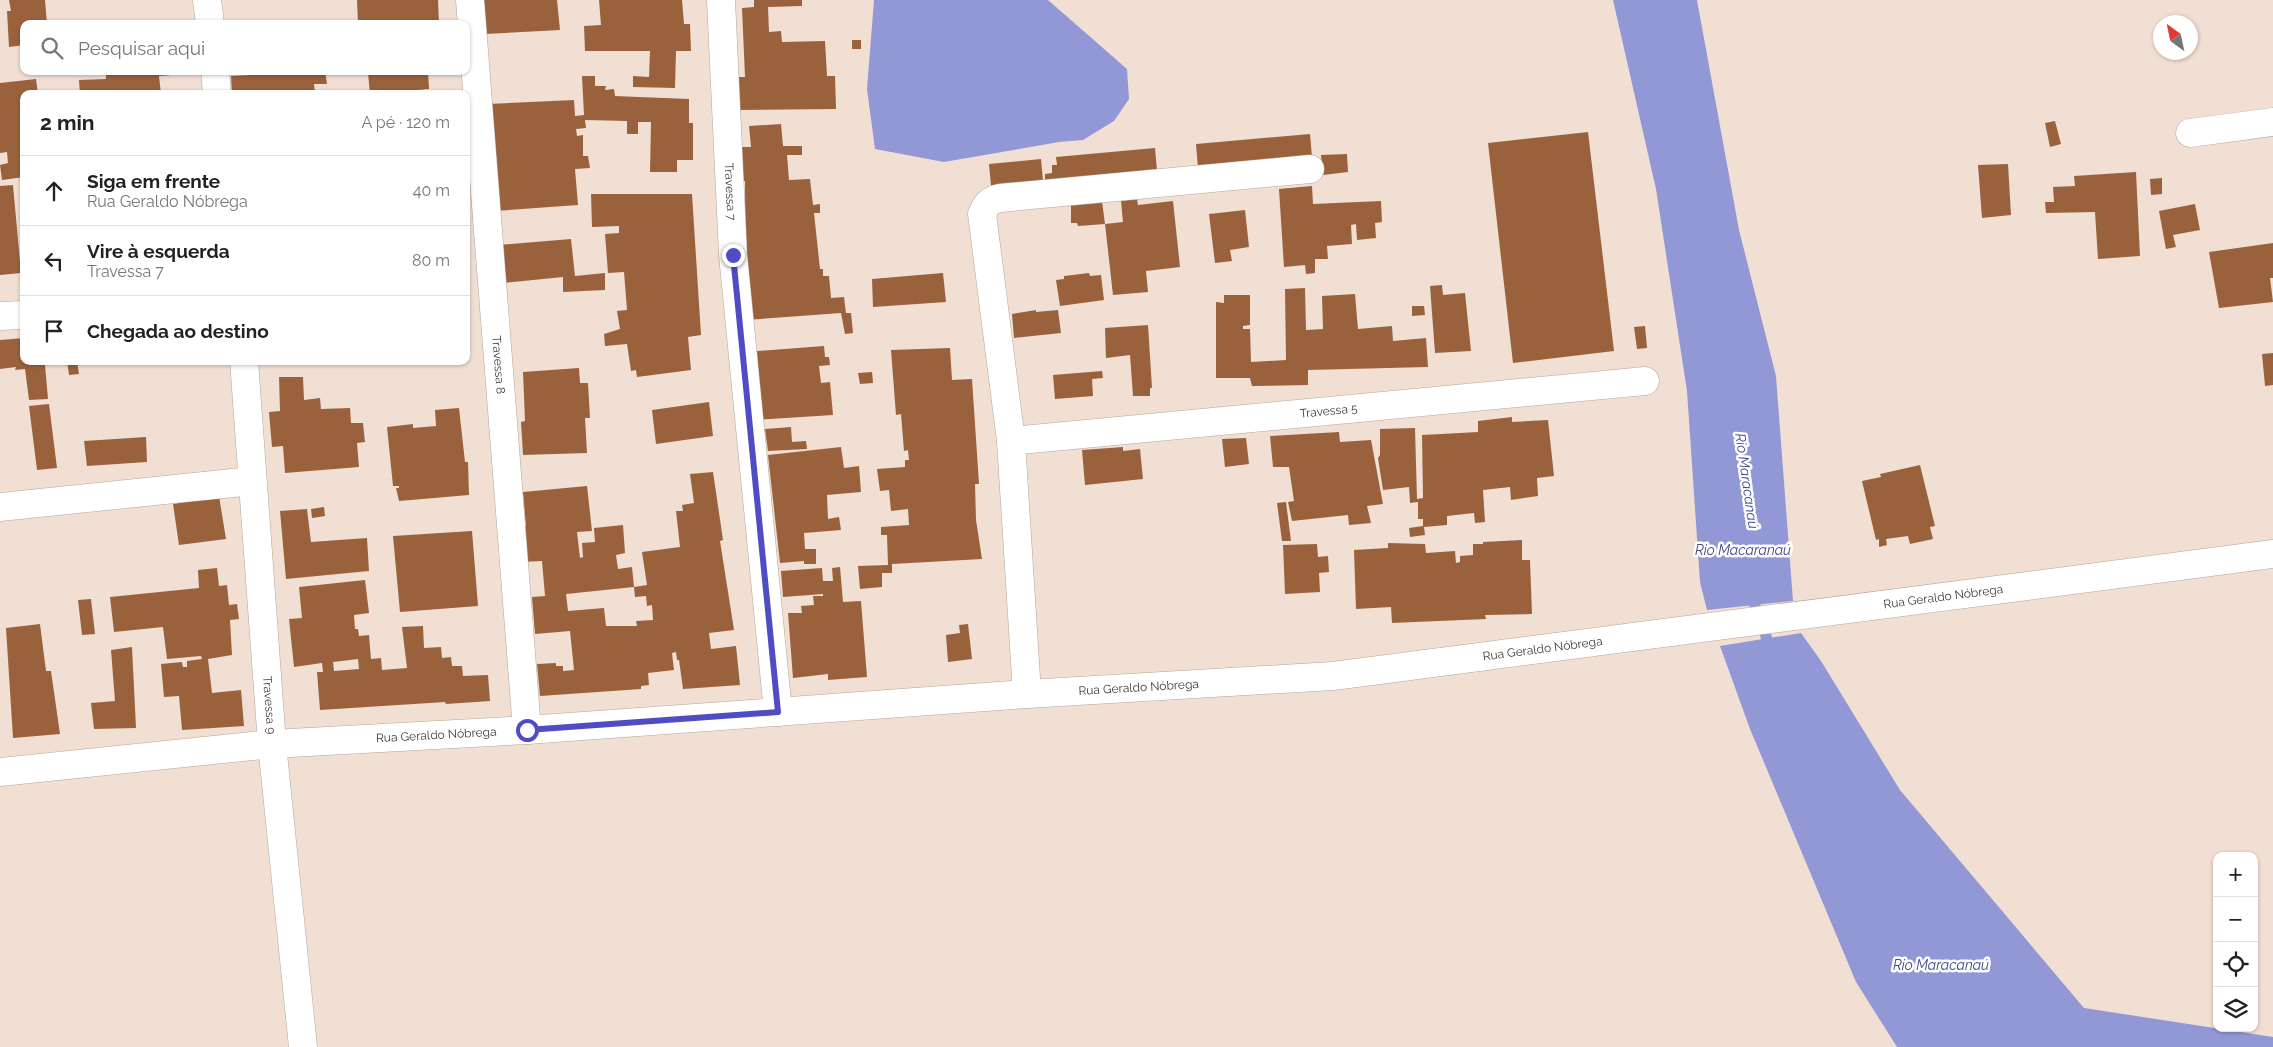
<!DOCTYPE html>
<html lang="pt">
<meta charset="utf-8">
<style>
:root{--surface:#fff;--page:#f6f6f6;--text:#222;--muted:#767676;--line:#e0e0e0}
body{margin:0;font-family:Raleway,sans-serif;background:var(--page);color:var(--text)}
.controls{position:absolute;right:15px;bottom:15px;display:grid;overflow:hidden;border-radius:10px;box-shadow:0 1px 4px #0004}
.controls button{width:45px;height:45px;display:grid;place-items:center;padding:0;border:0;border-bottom:1px solid var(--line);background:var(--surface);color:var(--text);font:25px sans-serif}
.compass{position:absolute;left:2153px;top:15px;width:45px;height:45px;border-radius:50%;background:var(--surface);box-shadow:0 1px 4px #0004;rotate:327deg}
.stop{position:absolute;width:15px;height:15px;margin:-11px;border:4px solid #504dc4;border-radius:50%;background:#fff}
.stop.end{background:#504dc4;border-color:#fff;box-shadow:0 1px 5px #0008}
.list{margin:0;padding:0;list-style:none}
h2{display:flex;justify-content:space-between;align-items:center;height:65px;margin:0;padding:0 20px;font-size:21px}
h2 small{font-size:16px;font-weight:400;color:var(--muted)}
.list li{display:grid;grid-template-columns:32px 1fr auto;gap:15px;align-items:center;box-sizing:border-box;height:70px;padding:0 20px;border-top:1px solid var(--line)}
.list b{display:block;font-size:19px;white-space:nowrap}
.list p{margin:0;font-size:16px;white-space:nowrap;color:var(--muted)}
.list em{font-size:16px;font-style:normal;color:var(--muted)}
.icon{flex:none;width:28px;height:28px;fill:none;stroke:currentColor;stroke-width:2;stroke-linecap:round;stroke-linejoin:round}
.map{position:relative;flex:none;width:2273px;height:1047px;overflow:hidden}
.search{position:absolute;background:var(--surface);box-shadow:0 1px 4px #0004;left:20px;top:20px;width:450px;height:55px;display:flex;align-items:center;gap:12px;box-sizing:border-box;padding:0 18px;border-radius:10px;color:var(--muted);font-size:19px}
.panel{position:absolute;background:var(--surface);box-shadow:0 1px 4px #0004;left:20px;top:90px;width:450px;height:275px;border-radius:10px}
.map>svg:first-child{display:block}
.water{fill:#9198d5}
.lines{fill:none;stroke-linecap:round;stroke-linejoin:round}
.stream{stroke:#9198d5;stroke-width:11}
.building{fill:#9a623c;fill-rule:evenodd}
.minor-casing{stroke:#b6a59a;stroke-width:29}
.minor{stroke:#fff;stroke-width:28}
.route{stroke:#504dc4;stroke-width:6}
.labels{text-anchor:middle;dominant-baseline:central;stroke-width:5;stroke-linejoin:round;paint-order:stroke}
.street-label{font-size:12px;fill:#403934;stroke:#fff}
.water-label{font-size:14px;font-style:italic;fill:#42448e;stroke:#fff}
</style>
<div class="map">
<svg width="2273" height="1047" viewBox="0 0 2273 1047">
<rect width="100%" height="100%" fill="#f1dfd4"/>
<!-- water -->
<g class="water">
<path d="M874,0H1048L1127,69L1129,99L1114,121L1083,140L1059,142L944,162L875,149L867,89Z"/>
<path d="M1613,0H1697L1739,230L1776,376L1793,601L1707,610L1700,582L1687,391L1656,189Z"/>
<path d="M1801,633L1821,661L1900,790L2084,1008L2273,1037V1047H1897L1856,982L1750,729L1720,646Z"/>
</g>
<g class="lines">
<!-- stream -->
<path class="stream" d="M1750,592L1772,653"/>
</g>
<!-- building -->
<g class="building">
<path d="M9,0H45L47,24H24V45L9,47L7,11H11Z"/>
<path d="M357,0H438L439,24H358Z"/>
<path d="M482,0H557L560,30L485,34Z"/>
<path d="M599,0H682L684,24H690L691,51H676L675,88L633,87V76L649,77L650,51H585L584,26L601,25Z"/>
<path d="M754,0H802V6L768,7L769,32L781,31L782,42L825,41L827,76H835L836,109L737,110V77H745L742,8L754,7Z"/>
<rect x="852" y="40" width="9" height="9"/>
<path d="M106,71H172V75L159,76L161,94H80L79,80L106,79Z"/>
<path d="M325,71L327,84H314L315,93L232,94L231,76Z"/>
<path d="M364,71H428L429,89L370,94L368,73Z"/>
<path d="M582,76H595V86H606L605,90L614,89L615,96L689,99V123H693V160H677V172H650L651,122H638V134H627V121L585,120L586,128L576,129L577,136L583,135V156H588L590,168L575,169L578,205L495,211L488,104L574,100L575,116L584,115Z"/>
<path d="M36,79L38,94H24V177L2,180L0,165L8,163L7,152L0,153V83Z"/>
<path d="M2055,121L2061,144L2050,147L2045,123Z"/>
<path d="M781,124L783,146H802V155H787L789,180L810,179L813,205L820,204V213H814L820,269H823V276H829L831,298L844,297L846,313H851L853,333L845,334L841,313L746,320L745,181H742L741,147H751L749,126Z"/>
<path d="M1588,132L1614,351L1513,363L1488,143Z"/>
<path d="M1310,134L1312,157L1198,168L1196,144Z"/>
<path d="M1155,148L1157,171L1045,181V174L1052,173V165H1057L1056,157Z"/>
<path d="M1347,154L1348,172L1323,175L1321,155Z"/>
<path d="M1041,159L1043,181L991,186L989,164Z"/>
<path d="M2008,164L2011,215L1982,218L1978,165Z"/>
<path d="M2136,172L2140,256L2098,259L2095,212L2046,213L2045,202H2054L2053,187L2075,186L2074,176Z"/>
<path d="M2162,178V194L2151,195L2150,179Z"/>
<path d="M13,185L21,273L0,275V186Z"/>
<path d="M1312,186L1313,204L1381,201L1382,222L1375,223L1376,238L1357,240L1356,224L1351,225L1352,244L1327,246L1328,259H1315V273L1306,274L1305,265L1284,267L1279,189Z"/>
<path d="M591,194H692L701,335L688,337L691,370L637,377L636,370L631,371L627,344L605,346L604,334L620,329L617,311L627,310L624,272L608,273L605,234L619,233V226L592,227Z"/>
<path d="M1137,199L1138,205L1173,201L1180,267L1146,271L1148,292L1113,295L1105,224L1078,226L1077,223H1071V203L1102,201L1105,224L1123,222L1121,201Z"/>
<path d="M2195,204L2200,230L2173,235L2176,247L2166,249L2159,211Z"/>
<path d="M1245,210L1249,247L1230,250L1232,261L1215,263L1209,214Z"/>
<path d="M571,239L575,276L605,273V290L563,292V277L502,283L498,245Z"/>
<path d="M2273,243V278H2270L2273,302L2219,308L2209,252Z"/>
<path d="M943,273L946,302L873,307L872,279Z"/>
<path d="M1089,273L1090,276L1101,275L1104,300L1060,306L1056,280L1064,279V276Z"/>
<path d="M1442,285L1443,295L1465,293L1471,351L1435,353L1430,286Z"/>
<path d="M1305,288L1306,330L1323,329L1322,296L1355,294L1358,329L1392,326L1393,341L1426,338L1428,367L1308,370V385L1252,386L1250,378H1216V302L1224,303V295H1250V325L1243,326V329H1250L1251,362L1286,360L1285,289Z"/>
<path d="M1412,306H1424L1425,315L1412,316Z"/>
<path d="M1036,310V312L1058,310L1061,333L1014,338L1012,314Z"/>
<path d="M1148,325L1152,388H1150V396H1133L1130,355L1106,358L1105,328Z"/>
<path d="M1645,326L1647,348L1637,349L1634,327Z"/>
<path d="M24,338V361H67L45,365L48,399L29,400L25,369L15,370L16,367L0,369V340Z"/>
<path d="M824,346L825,357H829L830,365L819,366L821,383L830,382L833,415L753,420L759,385L757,351Z"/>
<path d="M950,348L952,380L972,379L979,484H975L976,520L982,559L892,564V573H882V587L860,589L858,566L888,565L887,535H881V527L909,525L908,509L891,511L889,490L880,491L877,469L905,467V460H909L908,450L904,451L901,414L896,415L891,350Z"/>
<path d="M2273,353V385L2265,386L2262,354Z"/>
<path d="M67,361H77L79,374L69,375Z"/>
<path d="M579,368L580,383H588L590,418H585L587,453L523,455L521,422L525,421L523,372Z"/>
<path d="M1102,371L1103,378L1092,379L1093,396L1055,399L1053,375Z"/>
<path d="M872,372L873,383L860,384L858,373Z"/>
<path d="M279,377H303L304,400L320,398L321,409L350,408L351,423H363L365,442L357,443L359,467L285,473L283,446L272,447L269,412L280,411Z"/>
<path d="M709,402L713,436L656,444L652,410Z"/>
<path d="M49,404L57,468L37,470L29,406Z"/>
<path d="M459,408L465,462H468L469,495L399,501L396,488H399V486H393L387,427L413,424V428L436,426L435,410Z"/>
<path d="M1512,417V422L1548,420L1554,476L1537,478L1538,496L1511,500L1510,487L1483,490L1485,522L1475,523L1474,513L1447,516V525L1424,527L1425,535L1410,537L1409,528L1423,526V519H1418V502L1410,503L1409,487L1383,490L1378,458L1380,455V429L1415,428L1417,499L1423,498L1422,435L1478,432V421Z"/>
<path d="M791,427L792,442L806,441L807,449L768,451L765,429Z"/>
<path d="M1339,432L1340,442L1371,440L1383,504L1367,506L1371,523L1349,525L1348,515L1292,521L1288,502L1294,501L1289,467H1273L1270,436Z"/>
<path d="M146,437L147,462L87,466L84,441Z"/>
<path d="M1246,438L1249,464L1225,467L1222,439Z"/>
<path d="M841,447L844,468L859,466L861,492L827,495L828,519L839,517L841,530L804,533L805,549H816V564H804V561L780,563L768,455Z"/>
<path d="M1123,447V451L1140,449L1143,479L1085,485L1082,450Z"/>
<path d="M1920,465L1935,526L1930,527L1933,539L1910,544L1908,536L1886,539L1887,545L1879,547V539L1876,540L1862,481L1881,477L1880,474Z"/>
<path d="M713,472L723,540L720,541L734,630L709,633L711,649L736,646L740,685L683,689L679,660H677L676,652L672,653L674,670L648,673L649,685L641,686V689L540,696L537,664L556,663V666H563V671L574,670L570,631L535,634L532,597L545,596L542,561L522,562L520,527L526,526L523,492L587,486L592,531L577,532L580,558L583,557L582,543L595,542L594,528L623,525L625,553L616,555L618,569L632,567L634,587L566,594L568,611L604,608L606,626H637L636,621L653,620L652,605L647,606L646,596L635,597L634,587L647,585L642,552L680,547L676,511H683L682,505L694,503L690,474Z"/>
<path d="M219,496L226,539L179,545L173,504Z"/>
<path d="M1286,502L1291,541H1282L1277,503Z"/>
<path d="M324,507L325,516L312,518L311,509Z"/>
<path d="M307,509L311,542L367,538L369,571L286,579L280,511Z"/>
<path d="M472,531L478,606L400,612L393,536Z"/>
<path d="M1522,540V560H1530L1532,614L1485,615L1486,619L1392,623L1391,607L1356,609L1354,550L1388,548V543L1425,544L1426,553L1455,551L1456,563L1460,562V556L1473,555V544H1483V542Z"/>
<path d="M1317,544L1318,557L1328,556L1329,572L1319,573L1320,592L1285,594L1283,545Z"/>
<path d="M840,567L843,602L861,601L867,677L828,680V674L793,678L788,613H802L801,606L814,605L813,596H823V594L783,597L781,571L822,568L823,581H833L832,568Z"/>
<path d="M217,568L219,586L227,585L229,605L237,604L239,619L230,620L232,655L208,659L212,693L241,690L244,726L182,730L179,696L164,697L161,664L182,662L183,667H187V661L202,659L201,656L167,659L163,627L114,632L110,597L199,588L198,570Z"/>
<path d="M365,580L369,613L354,615L355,629H358L359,636L369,635L371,659L381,658L382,670L407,668L402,627L423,626L424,648L441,647L442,658L451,657L452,666H462L463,676L488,675L490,701L446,704L445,702L320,710L317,672H323L322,663L294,667L289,619L302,618L299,587ZM358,659L359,669L334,671L333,662Z"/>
<path d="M91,599L95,634L82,635L78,600Z"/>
<path d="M40,624L46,671H51L60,734L13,738L6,628Z"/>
<path d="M968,624L972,659L948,662L946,635L960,633L959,625Z"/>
<path d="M132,647L136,728L94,729L91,703L115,701L111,650Z"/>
</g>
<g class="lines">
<defs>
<g id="minor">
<path d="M207,0L210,24"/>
<path id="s1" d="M470,0L527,730"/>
<path id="s2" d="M721,0L733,255L778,712"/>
<path d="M215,71L217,94"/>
<path d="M2190,133L2273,122"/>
<path d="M0,316L24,315"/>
<path id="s3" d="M244,361L272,744L303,1047"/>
<path id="s4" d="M1011,441L1645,381"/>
<path d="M0,507L252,481"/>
<path d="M1027,694L1011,441L982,214C986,204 990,200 1000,198L1310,169"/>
<path id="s5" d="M0,772L272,744L527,730L1027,694L1333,676L2273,554"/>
</g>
</defs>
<!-- minor casing -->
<use href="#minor" class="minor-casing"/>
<!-- minor -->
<use href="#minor" class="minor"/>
</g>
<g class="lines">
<!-- route -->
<path class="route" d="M527,730L778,712L733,255"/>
</g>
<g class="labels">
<!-- street labels -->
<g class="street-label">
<text stroke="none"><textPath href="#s2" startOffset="192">Travessa 7</textPath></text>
<text stroke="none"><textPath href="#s1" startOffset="366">Travessa 8</textPath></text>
<text stroke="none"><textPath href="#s4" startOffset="319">Travessa 5</textPath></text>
<text stroke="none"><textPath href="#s5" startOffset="1952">Rua Geraldo Nóbrega</textPath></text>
<text stroke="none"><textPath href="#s5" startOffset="1548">Rua Geraldo Nóbrega</textPath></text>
<text stroke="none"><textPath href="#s5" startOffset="1142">Rua Geraldo Nóbrega</textPath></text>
<text stroke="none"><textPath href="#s3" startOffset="345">Travessa 9</textPath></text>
<text stroke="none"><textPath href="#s5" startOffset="438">Rua Geraldo Nóbrega</textPath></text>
</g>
<!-- water labels -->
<g class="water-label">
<text transform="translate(1747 481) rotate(82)">Rio Maracanaú</text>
<text x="1743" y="550">Rio Macaranaú</text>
<text x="1941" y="965">Rio Maracanaú</text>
</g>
</g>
</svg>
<div class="controls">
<button>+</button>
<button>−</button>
<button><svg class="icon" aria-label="locate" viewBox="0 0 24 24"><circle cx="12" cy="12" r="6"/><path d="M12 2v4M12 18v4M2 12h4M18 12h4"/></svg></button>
<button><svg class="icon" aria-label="layers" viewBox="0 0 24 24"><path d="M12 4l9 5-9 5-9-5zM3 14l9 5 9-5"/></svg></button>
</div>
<svg class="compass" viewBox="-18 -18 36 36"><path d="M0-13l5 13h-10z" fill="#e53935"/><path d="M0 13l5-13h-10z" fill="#767676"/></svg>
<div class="stop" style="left:527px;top:730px"></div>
<div class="stop end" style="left:733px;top:255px"></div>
<div class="search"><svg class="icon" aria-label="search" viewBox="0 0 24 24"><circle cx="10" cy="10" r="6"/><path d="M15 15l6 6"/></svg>Pesquisar aqui</div>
<section class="panel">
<h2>2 min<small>A pé · 120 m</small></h2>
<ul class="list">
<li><svg class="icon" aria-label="ahead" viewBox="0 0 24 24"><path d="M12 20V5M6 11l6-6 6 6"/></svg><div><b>Siga em frente</b><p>Rua Geraldo Nóbrega</p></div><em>40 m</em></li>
<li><svg class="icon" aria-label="left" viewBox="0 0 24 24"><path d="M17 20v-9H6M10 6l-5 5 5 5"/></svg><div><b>Vire à esquerda</b><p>Travessa 7</p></div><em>80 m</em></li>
<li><svg class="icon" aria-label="arrive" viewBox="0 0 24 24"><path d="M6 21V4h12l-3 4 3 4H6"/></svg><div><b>Chegada ao destino</b></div></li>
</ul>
</section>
</div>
